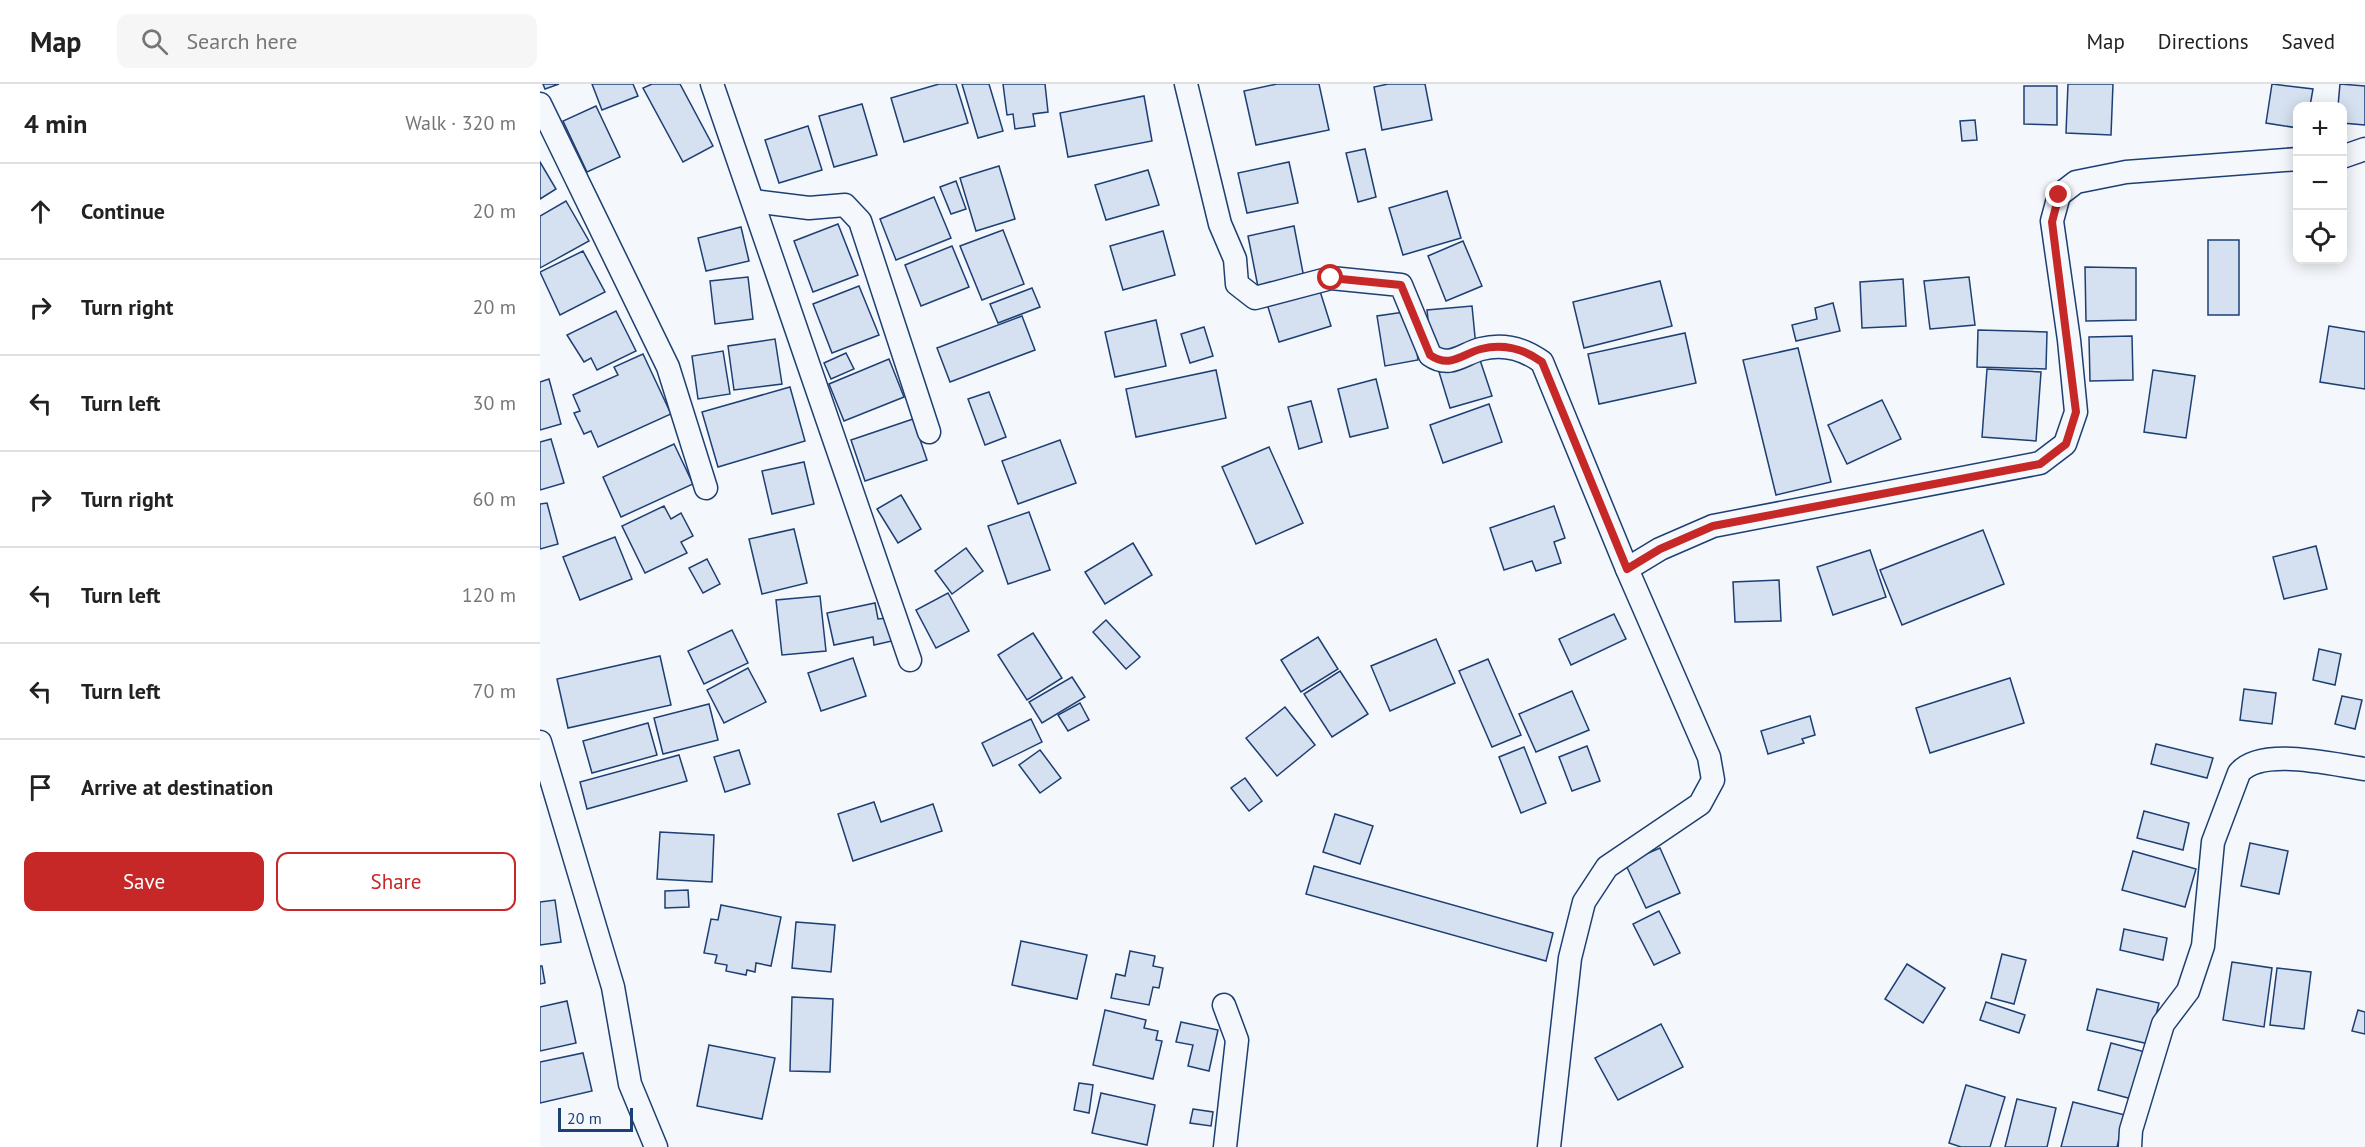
<!DOCTYPE html>
<meta charset="utf-8">
<style>
:root{--surface:#fff;--page:#f6f6f6;--text:#222;--muted:#767676;--line:#e0e0e0;--accent:#c62828}
body{margin:0;font-family:"PT Sans",sans-serif;background:var(--page);color:var(--text)}
.controls{position:absolute;right:18px;top:18px;display:grid;overflow:hidden;border-radius:12px;box-shadow:0 3px 15px #0003}
.controls button{width:54px;height:54px;display:grid;place-items:center;padding:0;border:0;border-bottom:2px solid var(--line);background:var(--surface);color:var(--text);font:30px sans-serif}
.scale{position:absolute;left:18px;bottom:15px;width:75px;box-sizing:border-box;padding-left:6px;border:3px solid #1d3f73;border-top:0;font-size:16px;line-height:21px;white-space:nowrap;color:#1d3f73;-webkit-text-stroke:4px #f4f7fb;paint-order:stroke}
.stop{position:absolute;width:18px;height:18px;margin:-14px;border:4px solid #c62828;border-radius:50%;background:#fff}
.stop.end{background:#c62828;border-color:#fff;box-shadow:0 2px 6px #0008}
.list{margin:0;padding:0;list-style:none}
h2{display:flex;justify-content:space-between;align-items:center;height:78px;margin:0;padding:0 24px;font-size:26px}
h2 small{font-size:20px;font-weight:400;color:var(--muted)}
.list li{display:grid;grid-template-columns:39px 1fr auto;gap:18px;align-items:center;box-sizing:border-box;height:96px;padding:0 24px;border-top:2px solid var(--line)}
.list b{display:block;font-size:22px;white-space:nowrap}
.list em{font-size:20px;font-style:normal;color:var(--muted)}
.actions{display:flex;gap:12px;padding:18px 24px}
.actions a{flex:1;padding:14px 0;border:2px solid var(--accent);border-radius:12px;text-align:center;font-size:21px;color:var(--accent)}
.actions .main{background:var(--accent);color:#fff}
.icon{flex:none;width:33px;height:33px;fill:none;stroke:currentColor;stroke-width:2;stroke-linecap:round;stroke-linejoin:round}
.map{position:relative;flex:none;width:1825px;height:1063px;overflow:hidden}
header{display:flex;align-items:center;gap:36px;box-sizing:border-box;height:84px;padding:0 30px;background:var(--surface);border-bottom:2px solid var(--line)}
header strong{font-size:28px}
nav{display:flex;gap:33px;margin-inline-start:auto;font-size:21px}
.search{width:420px;height:54px;background:var(--page);display:flex;align-items:center;gap:15px;box-sizing:border-box;padding:0 21px;border-radius:12px;color:var(--muted);font-size:22px}
main{display:flex}
aside{flex:1;background:var(--surface)}
.map>svg:first-child{display:block}
.building{fill:#d5e0f0;stroke:#1d3f73;stroke-width:1.5}
.lines{fill:none;stroke-linecap:round;stroke-linejoin:round}
.minor-casing{stroke:#1d3f73;stroke-width:25}
.minor{stroke:#f4f7fb;stroke-width:22}
.route{stroke:#c62828;stroke-width:8}
</style>
<header>
<strong>Map</strong>
<div class="search"><svg class="icon" aria-label="search" viewBox="0 0 24 24"><circle cx="10" cy="10" r="6"/><path d="M15 15l6 6"/></svg>Search here</div>
<nav><a>Map</a><a>Directions</a><a>Saved</a></nav>
</header>
<main>
<aside>
<h2>4 min<small>Walk · 320 m</small></h2>
<ul class="list">
<li><svg class="icon" aria-label="ahead" viewBox="0 0 24 24"><path d="M12 20V5M6 11l6-6 6 6"/></svg><div><b>Continue</b></div><em>20 m</em></li>
<li><svg class="icon" aria-label="right" viewBox="0 0 24 24"><path d="M7 20v-9h11M14 6l5 5-5 5"/></svg><div><b>Turn right</b></div><em>20 m</em></li>
<li><svg class="icon" aria-label="left" viewBox="0 0 24 24"><path d="M17 20v-9H6M10 6l-5 5 5 5"/></svg><div><b>Turn left</b></div><em>30 m</em></li>
<li><svg class="icon" aria-label="right" viewBox="0 0 24 24"><path d="M7 20v-9h11M14 6l5 5-5 5"/></svg><div><b>Turn right</b></div><em>60 m</em></li>
<li><svg class="icon" aria-label="left" viewBox="0 0 24 24"><path d="M17 20v-9H6M10 6l-5 5 5 5"/></svg><div><b>Turn left</b></div><em>120 m</em></li>
<li><svg class="icon" aria-label="left" viewBox="0 0 24 24"><path d="M17 20v-9H6M10 6l-5 5 5 5"/></svg><div><b>Turn left</b></div><em>70 m</em></li>
<li><svg class="icon" aria-label="arrive" viewBox="0 0 24 24"><path d="M6 21V4h12l-3 4 3 4H6"/></svg><div><b>Arrive at destination</b></div></li>
</ul>
<div class="actions"><a class="main">Save</a><a>Share</a></div>
</aside>
<div class="map">
<svg width="1825" height="1063" viewBox="0 0 1825 1063">
<rect width="100%" height="100%" fill="#f4f7fb"/>
<!-- building -->
<g class="building">
<path d="M3,0H19L5,5Z"/>
<path d="M52,0H93L98,12L62,26Z"/>
<path d="M112,0H140L173,62L143,78L103,4Z"/>
<path d="M399,0H416L428,39L364,58L351,14Z"/>
<path d="M422,0H449L463,47L438,54Z"/>
<path d="M463,0H505L508,28L493,30L495,42L475,45L473,30L467,31Z"/>
<path d="M737,0H779L789,46L716,61L704,7Z"/>
<path d="M848,0H885L892,36L842,46L834,3Z"/>
<path d="M1528,0H1573L1571,51L1526,49Z"/>
<path d="M1732,0L1773,5L1770,22H1758V44L1726,39Z"/>
<path d="M1800,0L1825,2V41L1802,39V22H1798Z"/>
<path d="M1484,2H1517V41L1484,40Z"/>
<path d="M604,12L612,57L528,73L520,29Z"/>
<path d="M322,20L337,71L294,83L279,32Z"/>
<path d="M56,22L80,73L47,88L23,37Z"/>
<path d="M1435,36L1437,56L1422,57L1420,37Z"/>
<path d="M268,42L282,86L239,99L225,56Z"/>
<path d="M825,65L836,113L818,118L806,69Z"/>
<path d="M0,78L16,105L0,115Z"/>
<path d="M749,78L758,119L707,129L698,89Z"/>
<path d="M459,82L475,135L436,147L420,94Z"/>
<path d="M608,86L619,121L566,136L555,101Z"/>
<path d="M416,97L426,125L411,130L400,103Z"/>
<path d="M907,107L921,154L863,171L849,124Z"/>
<path d="M394,113L411,154L356,176L340,135Z"/>
<path d="M26,117L49,157L0,184V132Z"/>
<path d="M298,140L318,191L273,208L254,157Z"/>
<path d="M754,142L764,194L718,203L708,152Z"/>
<path d="M201,143L209,177L166,187L158,154Z"/>
<path d="M463,146L484,200L442,216L420,162Z"/>
<path d="M623,147L635,191L583,206L570,162Z"/>
<rect x="1668" y="156" width="31" height="75"/>
<path d="M923,157L942,202L906,217L888,172Z"/>
<path d="M412,162L429,203L381,222L365,181Z"/>
<path d="M43,167L65,208L20,231L0,188Z"/>
<path d="M1545,183L1596,184V236L1546,237Z"/>
<path d="M208,193L213,235L175,240L170,197Z"/>
<path d="M1429,193L1435,241L1390,245L1384,197Z"/>
<path d="M1363,195L1366,242L1322,244L1320,198Z"/>
<path d="M1120,197L1132,242L1044,264L1033,218Z"/>
<path d="M319,202L339,251L292,269L273,220Z"/>
<path d="M492,204L500,223L458,239L450,220Z"/>
<path d="M779,204L791,242L739,258L727,220Z"/>
<path d="M1293,219L1300,247L1256,257L1252,241L1277,235L1275,224Z"/>
<path d="M932,222L936,263L891,267L887,226Z"/>
<path d="M76,227L96,267L57,286L51,274L44,278L27,251Z"/>
<path d="M871,227L878,276L845,282L837,232Z"/>
<path d="M482,232L495,266L410,298L397,264Z"/>
<path d="M616,236L626,282L575,293L565,248Z"/>
<path d="M1789,242L1825,248V305L1780,298Z"/>
<path d="M664,243L673,272L650,279L641,250Z"/>
<path d="M1438,246L1507,248L1506,285L1437,283Z"/>
<path d="M1145,249L1156,299L1059,320L1048,270Z"/>
<path d="M1592,252L1593,296L1550,297L1549,253Z"/>
<path d="M235,255L242,300L194,306L188,262Z"/>
<path d="M1258,264L1291,398L1236,411L1203,276Z"/>
<path d="M183,267L190,310L158,315L152,272Z"/>
<path d="M306,269L314,285L291,295L284,279Z"/>
<path d="M103,270L131,330L58,363L51,347L44,350L34,329L40,327L33,311L78,291L74,283Z"/>
<path d="M349,275L364,313L304,337L289,300Z"/>
<path d="M940,276L952,312L910,324L899,288Z"/>
<path d="M1447,285L1501,288L1496,357L1442,353Z"/>
<path d="M676,286L686,334L596,353L586,305Z"/>
<path d="M1613,286L1655,292L1646,354L1604,348Z"/>
<path d="M9,295L21,340L0,346V298Z"/>
<path d="M836,295L848,344L810,353L798,305Z"/>
<path d="M250,303L265,357L178,383L162,328Z"/>
<path d="M449,308L466,353L445,361L428,315Z"/>
<path d="M1342,316L1361,355L1307,380L1288,341Z"/>
<path d="M771,317L782,358L759,365L748,323Z"/>
<path d="M949,320L962,358L903,379L890,341Z"/>
<path d="M373,335L387,376L325,397L311,356Z"/>
<path d="M11,355L24,399L0,406V358Z"/>
<path d="M520,356L536,399L478,420L462,377Z"/>
<path d="M134,360L153,400L81,433L63,393Z"/>
<path d="M729,363L763,439L716,460L682,383Z"/>
<path d="M264,378L274,420L232,430L222,387Z"/>
<path d="M361,411L381,445L358,459L337,425Z"/>
<path d="M7,419L18,460L0,465V420Z"/>
<path d="M124,422L131,435L141,429L153,452L141,458L147,469L105,489L82,442Z"/>
<path d="M1014,422L1025,454L1014,458L1021,479L996,487L992,477L964,486L950,444Z"/>
<path d="M489,428L510,486L468,500L448,442Z"/>
<path d="M254,445L267,499L222,510L209,455Z"/>
<path d="M1443,446L1464,500L1362,541L1340,486Z"/>
<path d="M75,453L92,495L40,516L23,473Z"/>
<path d="M593,459L612,491L565,520L545,488Z"/>
<path d="M1776,462L1787,505L1744,515L1733,473Z"/>
<path d="M426,464L443,487L412,510L395,487Z"/>
<path d="M1330,466L1346,513L1293,531L1277,483Z"/>
<path d="M167,475L180,500L163,509L149,484Z"/>
<path d="M1239,496L1241,537L1195,538L1193,498Z"/>
<path d="M408,509L429,547L396,564L376,526Z"/>
<path d="M280,512L286,567L242,571L236,516Z"/>
<path d="M335,519L338,535L347,534L352,557L334,561L333,553L294,561L287,529Z"/>
<path d="M1074,530L1086,555L1031,581L1019,555Z"/>
<path d="M566,536L600,573L586,585L553,548Z"/>
<path d="M192,546L208,579L164,600L148,567Z"/>
<path d="M493,549L522,594L487,616L458,571Z"/>
<path d="M778,553L798,585L761,608L741,576Z"/>
<path d="M896,555L915,599L850,627L831,582Z"/>
<path d="M1779,565L1801,570L1795,601L1773,596Z"/>
<path d="M120,572L131,621L28,644L17,595Z"/>
<path d="M313,574L326,612L281,627L268,589Z"/>
<path d="M948,575L981,651L952,663L919,587Z"/>
<path d="M208,584L226,618L184,639L167,606Z"/>
<path d="M800,587L828,630L792,653L764,610Z"/>
<path d="M532,593L545,613L502,639L489,618Z"/>
<path d="M1470,594L1484,639L1390,669L1376,624Z"/>
<path d="M1704,605L1736,609L1732,640L1700,636Z"/>
<path d="M1032,607L1049,646L996,668L979,630Z"/>
<path d="M1802,612L1822,616L1815,645L1795,640Z"/>
<path d="M540,619L549,636L528,647L518,631Z"/>
<path d="M169,620L178,656L123,670L114,634Z"/>
<path d="M745,623L775,661L737,692L706,654Z"/>
<path d="M1270,632L1275,651L1262,655L1264,659L1228,670L1221,647Z"/>
<path d="M491,635L502,658L453,682L442,659Z"/>
<path d="M108,639L117,671L52,689L43,657Z"/>
<path d="M1616,660L1673,674L1667,694L1611,680Z"/>
<path d="M1047,662L1060,697L1032,707L1019,673Z"/>
<path d="M984,663L1006,719L981,729L959,673Z"/>
<path d="M199,666L210,700L185,708L174,673Z"/>
<path d="M500,666L521,694L500,709L479,681Z"/>
<path d="M139,671L147,697L47,725L40,698Z"/>
<path d="M705,694L722,717L709,727L691,704Z"/>
<path d="M334,718L341,738L393,720L402,747L313,777L298,730Z"/>
<path d="M1604,727L1649,739L1643,766L1597,754Z"/>
<path d="M795,730L833,742L820,780L783,768Z"/>
<path d="M120,748L174,751L172,798L117,795Z"/>
<path d="M1710,759L1748,767L1739,810L1701,802Z"/>
<path d="M1120,764L1140,809L1106,824L1085,779Z"/>
<path d="M1593,767L1656,785L1645,823L1582,806Z"/>
<path d="M774,782L1013,849L1006,877L766,810Z"/>
<path d="M148,806L149,823L125,824V807Z"/>
<path d="M15,816L21,858L0,861V818Z"/>
<path d="M181,821L241,833L231,882L216,879L215,888L207,886L206,891L186,887L187,881L175,879L177,871L164,869L171,835L178,836Z"/>
<path d="M1119,827L1140,869L1114,881L1093,840Z"/>
<path d="M256,838L295,841L291,888L252,884Z"/>
<path d="M1584,845L1627,854L1623,876L1580,866Z"/>
<path d="M481,857L547,871L537,915L472,901Z"/>
<path d="M590,867L615,872L613,882L623,884L619,904L613,903L609,921L571,914L576,890L585,892Z"/>
<path d="M1462,870L1486,876L1474,920L1451,914Z"/>
<path d="M1692,878L1732,884L1724,943L1683,936Z"/>
<path d="M1367,880L1405,904L1383,939L1345,915Z"/>
<path d="M0,882H2L5,899L0,900Z"/>
<path d="M1737,884L1771,888L1764,945L1730,941Z"/>
<path d="M1557,905L1619,919L1609,960L1547,946Z"/>
<path d="M252,913L293,915L290,988L250,987Z"/>
<path d="M27,917L36,959L0,967V923Z"/>
<path d="M1446,918L1485,931L1479,949L1440,936Z"/>
<path d="M565,926L606,936L604,944L618,947L616,956L622,957L613,995L553,981Z"/>
<path d="M1818,926L1825,928V950L1812,947Z"/>
<path d="M641,938L678,946L669,987L648,982L653,961L636,958Z"/>
<path d="M1121,940L1143,983L1078,1016L1055,974Z"/>
<path d="M1571,959L1605,968L1592,1015L1558,1006Z"/>
<path d="M169,961L235,974L222,1035L157,1022Z"/>
<path d="M43,969L52,1007L0,1019V978Z"/>
<path d="M539,999L553,1001L549,1029L534,1026Z"/>
<path d="M1426,1001L1465,1013L1450,1063H1421L1409,1059Z"/>
<path d="M561,1009L615,1021L607,1061L552,1049Z"/>
<path d="M1477,1015L1516,1024L1507,1063H1465Z"/>
<path d="M1533,1018L1585,1031L1577,1063H1521Z"/>
<path d="M653,1025L673,1028L671,1042L650,1039Z"/>
</g>
<g class="lines">
<defs>
<g id="minor">
<path d="M172,0L370,576"/>
<path d="M646,0L680,140L695,175L697,200L715,214L791,194L861,201L890,271C910,285 922,270 941,265C964,259 984,265 1002,278L1087,485L1169,673L1173,696L1160,720L1067,783L1044,818L1030,874L1009,1063"/>
<path d="M0,20L128,283L166,404"/>
<path d="M1802,73L1825,65"/>
<path d="M213,117L269,124L305,121L320,137L389,348"/>
<path d="M1087,485L1120,465L1173,442L1500,379L1525,360L1536,328L1529,256L1512,137L1519,111L1536,98L1586,88L1758,75"/>
<path d="M0,658L73,903L90,1000L116,1063"/>
<path d="M684,921L697,956L685,1063"/>
<path d="M1590,1063L1591,1046L1623,940L1648,907L1663,862L1673,758L1699,689C1721,662 1794,681 1825,685"/>
</g>
</defs>
<!-- minor casing -->
<use href="#minor" class="minor-casing"/>
<!-- minor -->
<use href="#minor" class="minor"/>
</g>
<g class="lines">
<!-- route -->
<path class="route" d="M791,194L861,201L890,271C910,285 922,270 941,265C964,259 984,265 1002,278L1087,485L1120,465L1173,442L1500,380L1526,360L1536,328L1512,138L1519,111"/>
</g>
</svg>
<div class="controls">
<button>+</button>
<button>−</button>
<button><svg class="icon" aria-label="locate" viewBox="0 0 24 24"><circle cx="12" cy="12" r="6"/><path d="M12 2v4M12 18v4M2 12h4M18 12h4"/></svg></button>
</div>
<div class="scale">20 m</div>
<div class="stop" style="left:791px;top:194px"></div>
<div class="stop end" style="left:1519px;top:111px"></div>
</div>
</main>
